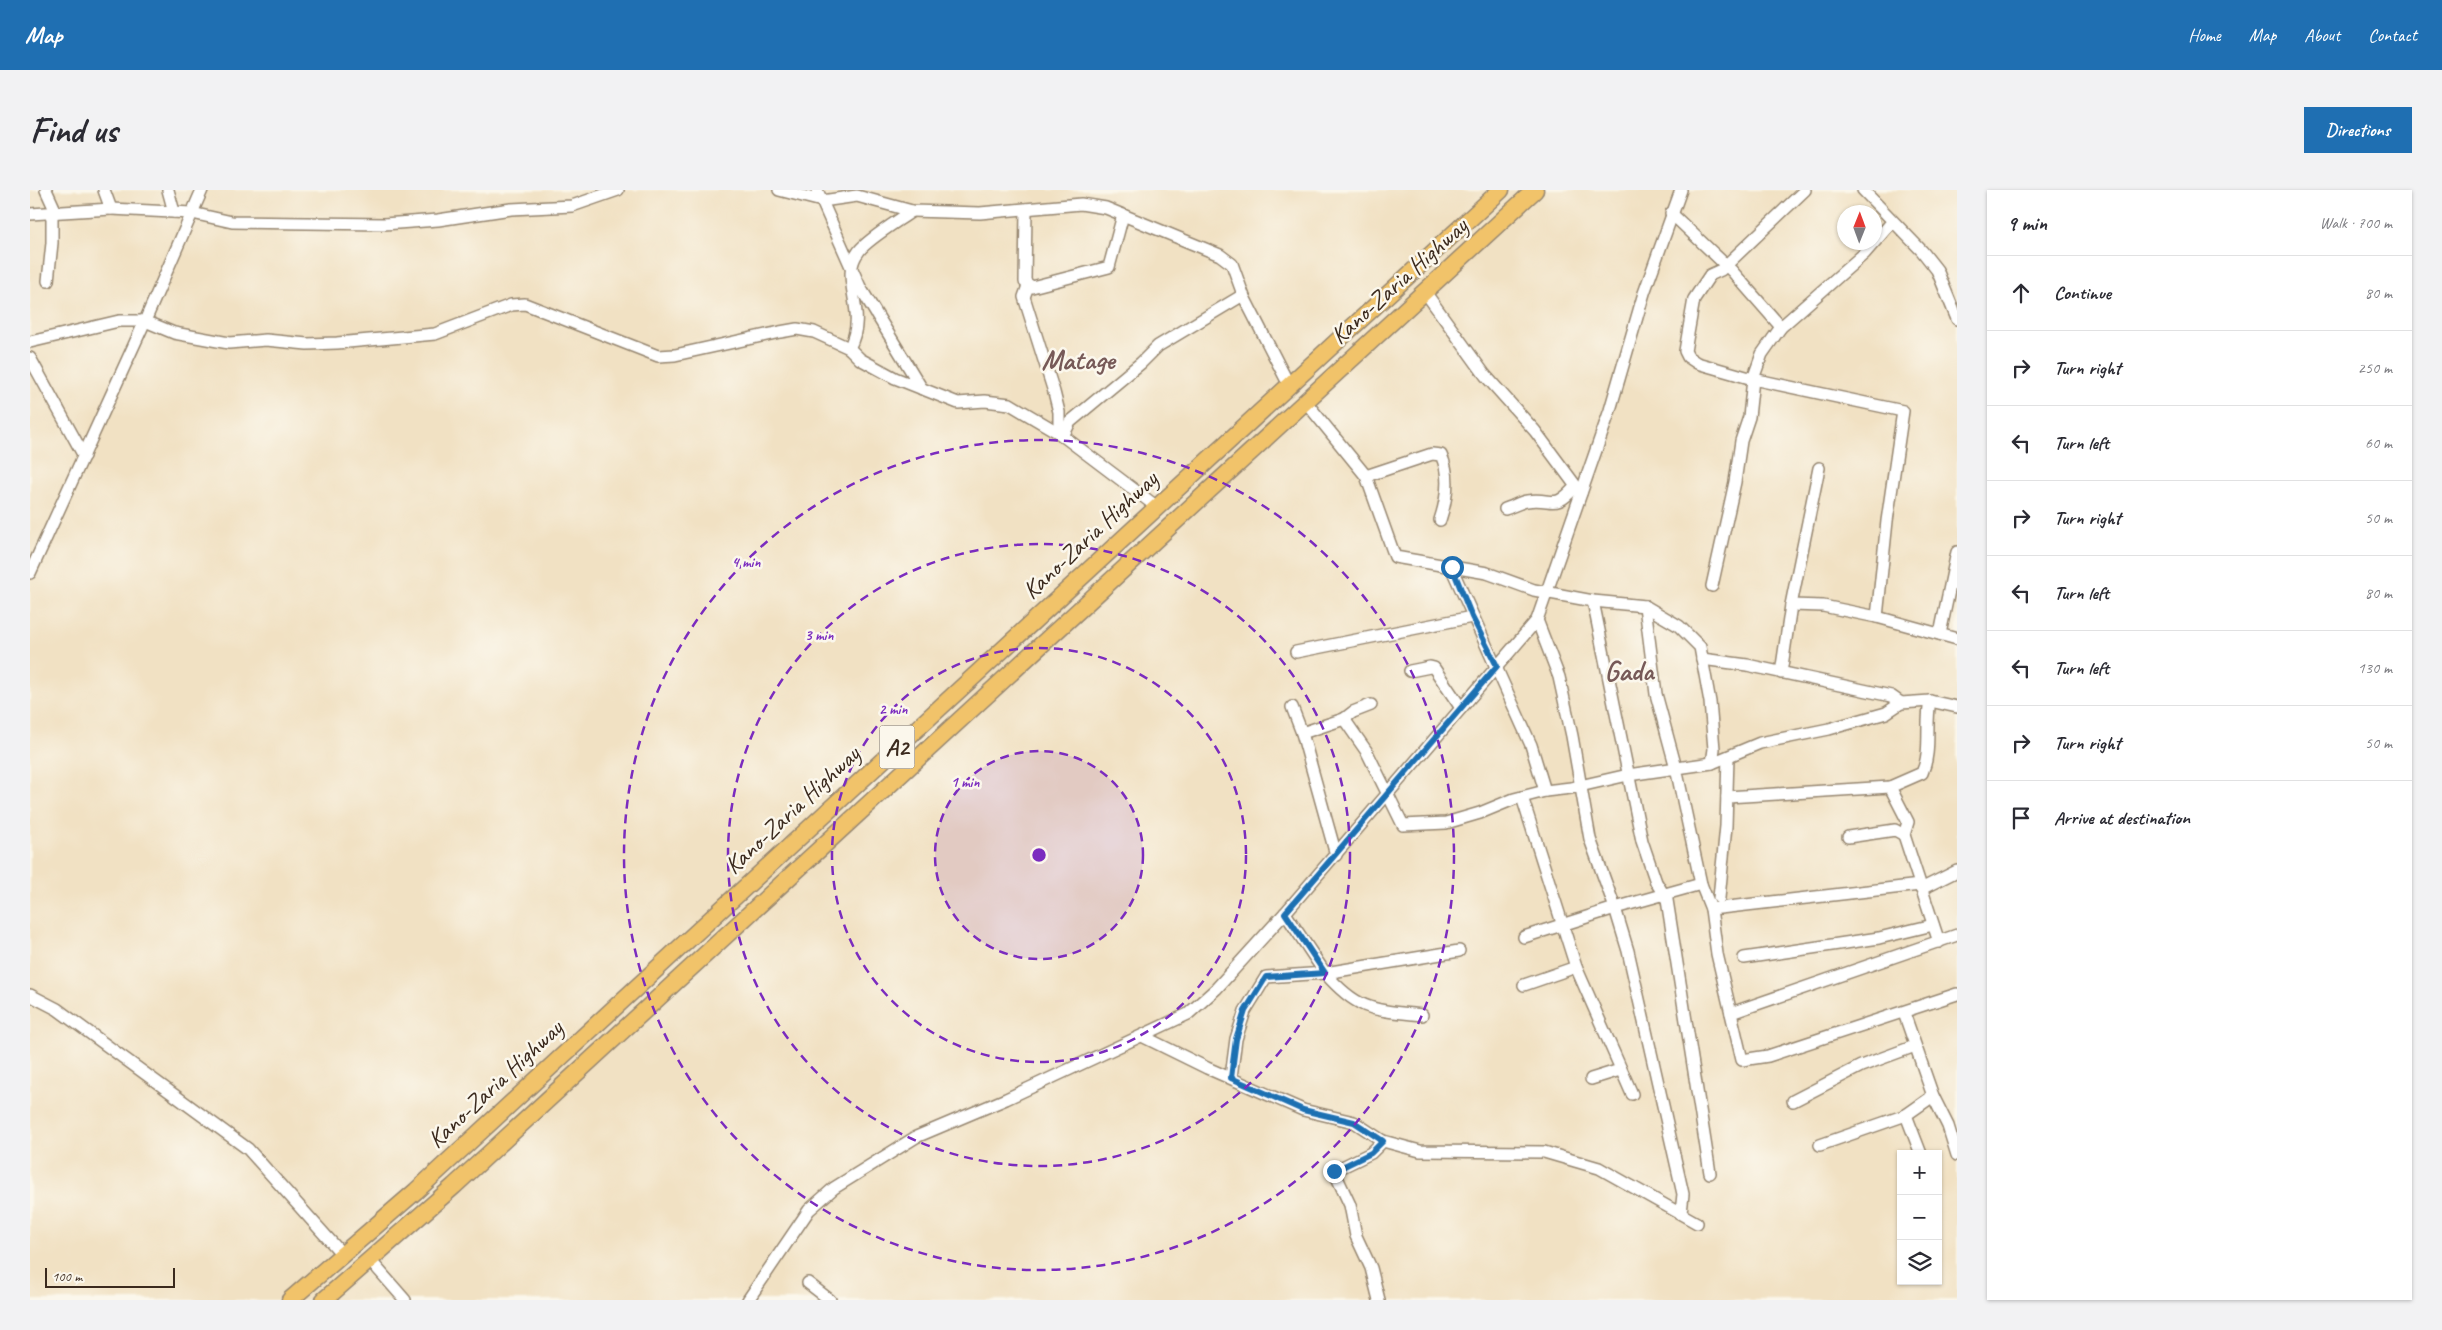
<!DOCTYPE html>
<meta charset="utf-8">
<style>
:root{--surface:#fff;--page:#f2f2f3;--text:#2b2b33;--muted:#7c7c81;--line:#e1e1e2;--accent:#1f6fb2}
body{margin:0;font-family:Caveat,sans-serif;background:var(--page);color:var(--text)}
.controls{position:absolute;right:15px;bottom:15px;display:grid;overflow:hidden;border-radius:0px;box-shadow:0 1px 4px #0004}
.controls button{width:45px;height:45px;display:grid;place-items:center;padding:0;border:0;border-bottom:1px solid var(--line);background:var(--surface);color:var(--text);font:25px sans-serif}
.compass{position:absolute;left:1807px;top:15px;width:45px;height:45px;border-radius:50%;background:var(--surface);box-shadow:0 1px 4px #0004;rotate:1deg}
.scale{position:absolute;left:15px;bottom:12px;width:130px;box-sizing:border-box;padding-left:5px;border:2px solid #3b2a1e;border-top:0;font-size:14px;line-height:18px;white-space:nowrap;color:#3b2a1e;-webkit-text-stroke:4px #fbf7ec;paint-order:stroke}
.stop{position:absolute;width:15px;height:15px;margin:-11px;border:4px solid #1f6fb2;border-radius:50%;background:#fff}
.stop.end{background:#1f6fb2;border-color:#fff;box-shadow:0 1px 5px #0008}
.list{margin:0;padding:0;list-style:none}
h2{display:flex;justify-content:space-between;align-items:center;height:65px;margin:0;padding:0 20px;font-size:21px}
h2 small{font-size:16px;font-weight:400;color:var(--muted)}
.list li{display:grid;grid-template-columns:32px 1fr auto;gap:15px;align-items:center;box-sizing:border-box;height:75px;padding:0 20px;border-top:1px solid var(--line)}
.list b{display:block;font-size:19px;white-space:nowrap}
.list em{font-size:16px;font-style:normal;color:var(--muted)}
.icon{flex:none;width:28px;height:28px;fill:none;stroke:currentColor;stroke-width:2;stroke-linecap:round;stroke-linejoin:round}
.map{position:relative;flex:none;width:1927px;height:1110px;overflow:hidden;border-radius:0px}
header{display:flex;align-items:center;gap:30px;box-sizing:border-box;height:70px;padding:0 25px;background:var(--accent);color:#fff}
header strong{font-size:24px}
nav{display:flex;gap:28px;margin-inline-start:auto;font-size:18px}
.intro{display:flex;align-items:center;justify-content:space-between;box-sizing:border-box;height:120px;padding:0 30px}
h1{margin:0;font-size:35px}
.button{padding:12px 22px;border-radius:0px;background:var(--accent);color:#fff;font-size:18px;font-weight:700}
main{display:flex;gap:30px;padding:0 30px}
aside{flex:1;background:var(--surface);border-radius:0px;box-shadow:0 1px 4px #0004}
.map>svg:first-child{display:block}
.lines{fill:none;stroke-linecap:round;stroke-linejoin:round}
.minor-casing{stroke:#968670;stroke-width:14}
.highway-casing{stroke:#968670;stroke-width:19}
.minor{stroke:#fff;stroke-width:11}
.highway{stroke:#f1c36a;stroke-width:16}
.route{stroke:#1f6fb2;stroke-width:6}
.ring{fill:none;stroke:#7b2cbf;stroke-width:2.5;stroke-dasharray:9 6}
.labels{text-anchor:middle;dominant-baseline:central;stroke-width:5;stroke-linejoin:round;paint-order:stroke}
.shield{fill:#fbf7ec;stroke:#75685c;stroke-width:1}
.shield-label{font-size:24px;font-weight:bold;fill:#3b2a1e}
.street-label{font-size:25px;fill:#3b2a1e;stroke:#fbf7ec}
.quarter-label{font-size:28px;font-weight:bold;fill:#775a58;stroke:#fbf7ec}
.centre{fill:#7b2cbf;stroke:#fbf7ec;stroke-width:2.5}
.ring-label{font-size:15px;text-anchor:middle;font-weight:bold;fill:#7b2cbf;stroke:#fbf7ec;stroke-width:5;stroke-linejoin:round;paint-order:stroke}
</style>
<header>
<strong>Map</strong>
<nav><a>Home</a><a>Map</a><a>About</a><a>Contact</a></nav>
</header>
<div class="intro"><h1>Find us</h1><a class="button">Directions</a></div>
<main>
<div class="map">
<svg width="1927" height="1110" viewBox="0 0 1927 1110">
<rect width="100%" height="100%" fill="#fbf7ec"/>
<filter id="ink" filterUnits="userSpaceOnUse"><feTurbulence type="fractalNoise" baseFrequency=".02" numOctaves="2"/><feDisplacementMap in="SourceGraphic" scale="10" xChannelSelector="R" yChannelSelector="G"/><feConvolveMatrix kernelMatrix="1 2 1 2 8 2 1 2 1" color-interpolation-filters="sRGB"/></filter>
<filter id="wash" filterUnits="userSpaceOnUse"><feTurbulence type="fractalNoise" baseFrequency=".0096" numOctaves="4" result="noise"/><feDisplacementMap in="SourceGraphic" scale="20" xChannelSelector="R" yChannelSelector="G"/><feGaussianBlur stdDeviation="1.12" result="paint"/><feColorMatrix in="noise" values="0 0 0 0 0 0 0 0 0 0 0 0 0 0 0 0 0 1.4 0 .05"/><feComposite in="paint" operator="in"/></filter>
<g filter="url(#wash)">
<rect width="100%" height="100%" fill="#f1e1c3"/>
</g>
<g filter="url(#ink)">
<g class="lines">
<defs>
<g id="minor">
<path d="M16,0L26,22"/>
<path d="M138,0L144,22"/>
<path d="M749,0L792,11L827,6L882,21L950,23L1051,14L1076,18L1190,65L1202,74L1214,107L1259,195"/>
<path d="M787,0L830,97L892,199"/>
<path d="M1775,0L1691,80L1680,85L1664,109L1655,161L1658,167L1667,173L1723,189L1873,221L1857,331L1847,427"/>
<path d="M1833,0L1892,61L1907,80L1927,129"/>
<path d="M81,19L162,23L202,32L354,34L408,30L481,19L542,16L588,0"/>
<path d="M996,19L995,92L1002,97L1079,77L1093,25"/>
<path d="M1641,23L1702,81L1751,137"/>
<path d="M0,24L81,19L74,0"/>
<path d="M18,91L22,53V22"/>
<path d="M998,96L994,107L1024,202L1029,222V243"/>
<path d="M1395,102L1455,185L1505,241L1551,303"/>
<path d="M0,152L89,131H115L144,143L199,153L236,150L277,154L307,153L405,144L481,115L495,114L628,166L645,165L750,142L767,139L784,142L819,158L830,169L865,188L928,213L955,211L980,214L1029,243L1127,317"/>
<path d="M819,158C840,120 807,89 829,61C838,49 868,31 882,21"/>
<path d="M0,168L54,266"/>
<path d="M1275,211L1336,286L1365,367L1457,383L1504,400L1563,411L1615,416L1649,436L1670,457L1680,512L1684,559L1682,573"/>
<path d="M1033,246L1040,232L1111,173L1128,156L1213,105"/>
<path d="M1336,286L1402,264L1411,265C1421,286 1417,309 1410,330"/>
<path d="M1475,319C1482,317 1490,312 1497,311C1524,307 1523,322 1546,296"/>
<path d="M1421,377L1501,555L1515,601"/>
<path d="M0,383L115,131L172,0"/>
<path d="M1682,396L1705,292L1711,251L1719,227L1723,189L1732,164L1751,137L1835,63L1862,32"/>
<path d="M1563,411L1612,651L1626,692L1637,710L1680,983"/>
<path d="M1761,415L1793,416L1847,427L1927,449"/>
<path d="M1615,416L1626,504L1646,578L1671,694L1681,719L1687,764L1712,870L1738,866L1927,804"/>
<path d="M1507,430L1529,487L1542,546L1560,649L1585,718L1598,761L1653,1004L1651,1023"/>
<path d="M1910,444L1927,362"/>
<path d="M1266,462L1442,427"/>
<path d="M1672,469L1717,475L1861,506L1871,513"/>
<path d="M1380,481L1400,477L1404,478L1431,518"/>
<path d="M1751,483L1761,415L1789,278"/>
<path d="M1262,517L1272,543L1306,665"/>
<path d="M1314,529L1323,522L1341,515"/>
<path d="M1272,543L1314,529L1337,562L1373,635L1416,633L1450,623L1484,609L1515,601L1541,598L1598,585L1682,573L1730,553L1799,539L1856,523L1871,513L1900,511L1927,517"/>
<path d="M1860,597L1892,583C1902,561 1895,535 1900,511"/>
<path d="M1492,607L1546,777L1602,904"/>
<path d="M1697,607L1860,597L1878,632L1874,645L1909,752"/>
<path d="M1818,647L1865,640L1874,645"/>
<path d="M1891,699L1927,681"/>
<path d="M1689,708L1696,636L1698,567"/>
<path d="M1681,719L1890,695"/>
<path d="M1494,747L1585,718L1671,694"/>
<path d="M1714,768L1849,748L1903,735"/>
<path d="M1494,795L1546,777"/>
<path d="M0,805L27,819L218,959L312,1064"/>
<path d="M1701,823L1927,745"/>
<path d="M1874,823L1903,906L1918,936L1927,965"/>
<path d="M1392,825C1343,820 1328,821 1295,783L1429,761"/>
<path d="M1112,846L1177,878L1273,920L1324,932L1353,951L1390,961L1514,962L1569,978L1667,1033"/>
<path d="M1201,887L1206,849L1215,821L1236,787L1295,783L1255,723"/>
<path d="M1561,889L1590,880"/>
<path d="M1763,911L1831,876L1885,856"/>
<path d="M1876,925L1891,964"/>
<path d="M1790,955L1876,925L1903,906"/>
<path d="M340,1070L375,1110"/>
<path d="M778,1093L800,1110"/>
<path d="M718,1110L779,1020L804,998L886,947L976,909L1158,824L1186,799L1255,723L1507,430L1580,220L1614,103L1651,0"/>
<path d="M1349,1110L1341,1078L1326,1046L1320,1015L1304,981L1341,963L1353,951"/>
</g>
<g id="highway">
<path d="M260,1110L386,1001L1471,0"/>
<path d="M294,1110L424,996L1505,0"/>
</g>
</defs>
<!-- minor casing -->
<use href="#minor" class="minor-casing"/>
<!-- highway casing -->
<use href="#highway" class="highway-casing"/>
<!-- minor -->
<use href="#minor" class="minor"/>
<!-- highway -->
<use href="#highway" class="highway"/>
</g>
</g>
<g class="lines" filter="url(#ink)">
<!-- route -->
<path class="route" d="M1304,981L1341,963L1353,951L1324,932L1273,920L1201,888L1206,849L1215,821L1236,787L1295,783L1255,723L1467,476L1442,427L1422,377"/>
</g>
<!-- distance rings -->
<circle cx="1009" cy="665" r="104" fill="#7b2cbf" fill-opacity=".12"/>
<g class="ring">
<circle cx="1009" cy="665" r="104"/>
<circle cx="1009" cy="665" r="207"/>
<circle cx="1009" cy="665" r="311"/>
<circle cx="1009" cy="665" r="415"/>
</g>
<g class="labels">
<!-- shield labels -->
<rect class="shield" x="849.5" y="535.5" width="35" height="43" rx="4"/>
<g class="shield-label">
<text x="867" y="557">A2</text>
</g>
<!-- street labels -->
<g class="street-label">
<text transform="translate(1369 91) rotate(-42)">Kano-Zaria Highway</text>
<text transform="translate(1060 345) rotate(-43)">Kano-Zaria Highway</text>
<text transform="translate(762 620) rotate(-43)">Kano-Zaria Highway</text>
<text transform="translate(465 894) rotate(-43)">Kano-Zaria Highway</text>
</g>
<!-- quarter labels -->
<g class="quarter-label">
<text x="1048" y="169">Matage</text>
<text x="1599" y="480">Gada</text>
</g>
</g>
<circle cx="1009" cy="665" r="8" class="centre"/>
<g class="ring-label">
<text x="716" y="377">4 min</text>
<text x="789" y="450">3 min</text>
<text x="863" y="524">2 min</text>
<text x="935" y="597">1 min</text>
</g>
</svg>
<div class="controls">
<button>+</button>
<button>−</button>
<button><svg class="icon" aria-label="layers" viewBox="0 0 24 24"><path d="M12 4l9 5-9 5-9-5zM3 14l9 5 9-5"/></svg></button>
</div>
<svg class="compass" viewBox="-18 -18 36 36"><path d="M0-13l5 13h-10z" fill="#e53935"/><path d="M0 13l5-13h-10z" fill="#7c7c81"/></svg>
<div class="scale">100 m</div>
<div class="stop" style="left:1422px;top:377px"></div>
<div class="stop end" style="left:1304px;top:981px"></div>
</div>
<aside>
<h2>9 min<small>Walk · 700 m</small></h2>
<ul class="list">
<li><svg class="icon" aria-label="ahead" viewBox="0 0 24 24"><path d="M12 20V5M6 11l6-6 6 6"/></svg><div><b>Continue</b></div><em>80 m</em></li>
<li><svg class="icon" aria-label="right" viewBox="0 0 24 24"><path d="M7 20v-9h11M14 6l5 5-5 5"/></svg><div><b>Turn right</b></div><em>250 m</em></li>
<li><svg class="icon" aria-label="left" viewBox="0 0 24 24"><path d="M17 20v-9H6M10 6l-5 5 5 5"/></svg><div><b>Turn left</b></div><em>60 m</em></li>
<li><svg class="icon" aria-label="right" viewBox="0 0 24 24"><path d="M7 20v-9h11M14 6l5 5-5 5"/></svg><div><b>Turn right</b></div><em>50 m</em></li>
<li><svg class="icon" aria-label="left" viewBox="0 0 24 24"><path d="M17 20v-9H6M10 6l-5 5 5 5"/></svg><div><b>Turn left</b></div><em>80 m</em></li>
<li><svg class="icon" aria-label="left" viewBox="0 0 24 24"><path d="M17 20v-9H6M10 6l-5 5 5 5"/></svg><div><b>Turn left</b></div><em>130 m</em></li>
<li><svg class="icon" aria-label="right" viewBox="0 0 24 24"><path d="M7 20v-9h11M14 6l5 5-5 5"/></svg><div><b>Turn right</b></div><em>50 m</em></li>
<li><svg class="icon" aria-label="arrive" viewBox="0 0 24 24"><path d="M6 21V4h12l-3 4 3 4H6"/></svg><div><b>Arrive at destination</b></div></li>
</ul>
</aside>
</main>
